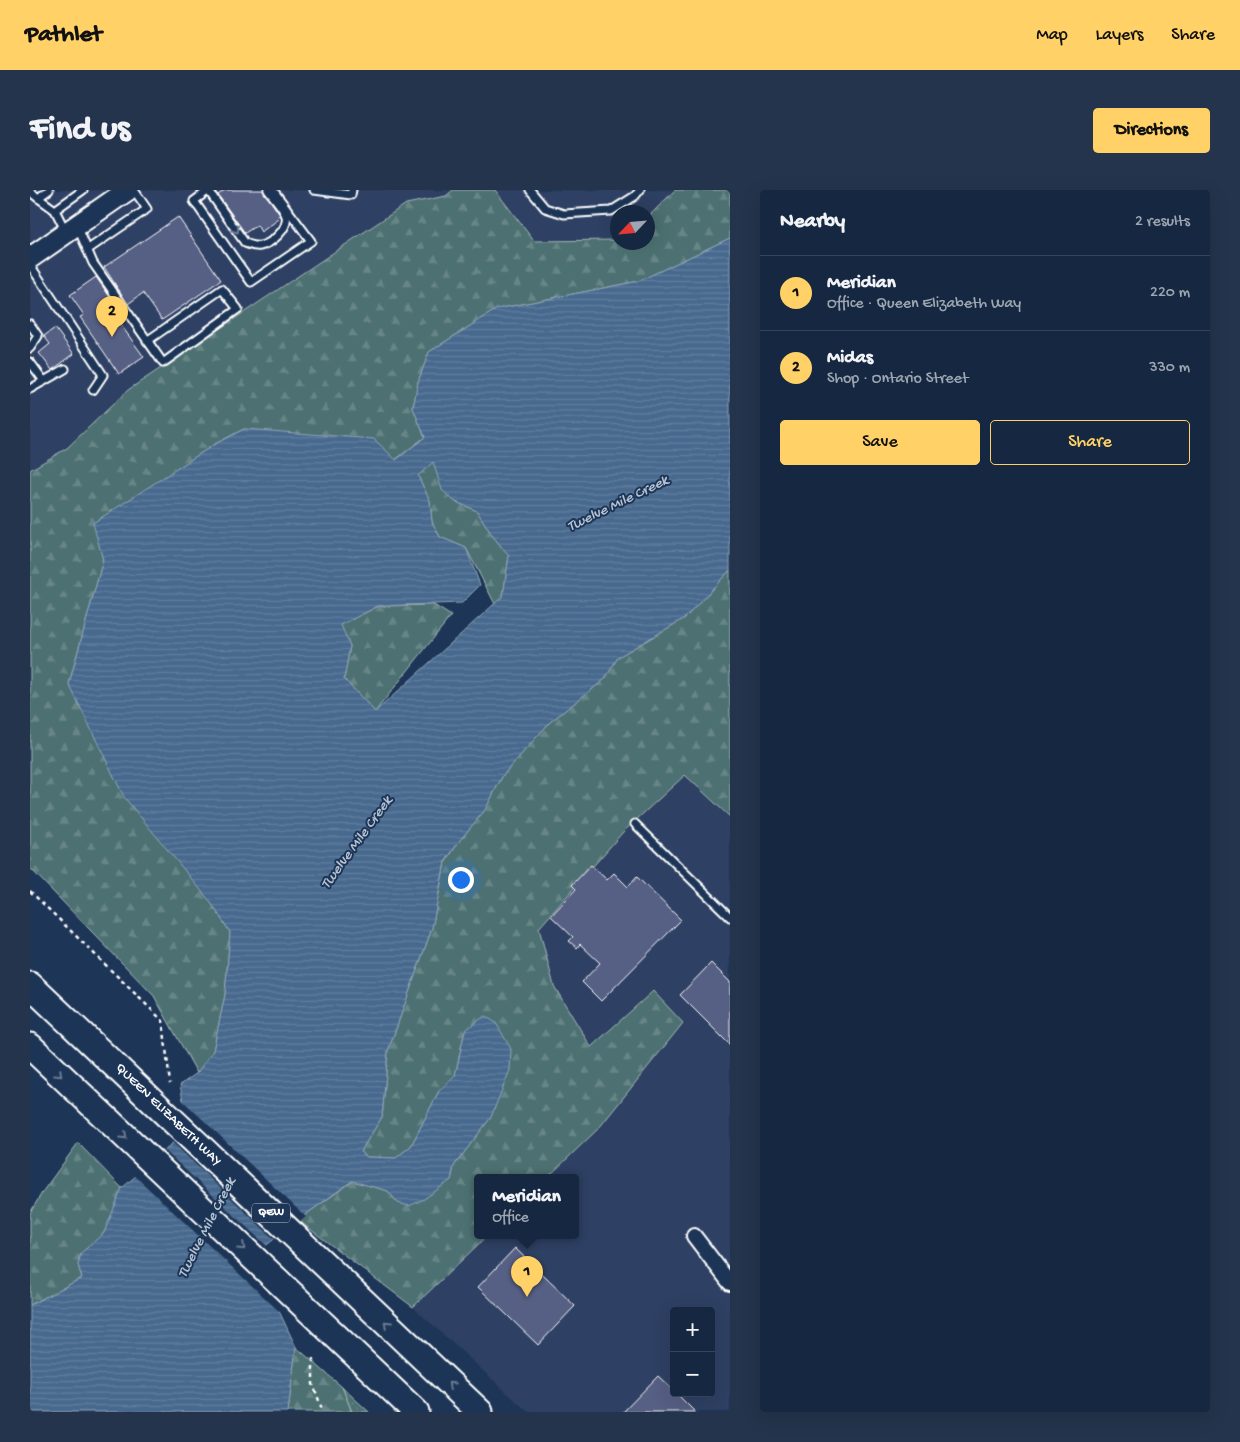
<!DOCTYPE html>
<meta charset="utf-8">
<style>
:root{--surface:#162841;--page:#23344c;--text:#f1f3f6;--muted:#9ea6b1;--line:#35445a;--accent:#ffd166}
body{margin:0;font-family:"Gochi Hand",sans-serif;background:var(--page);color:var(--text)}
.controls{position:absolute;right:15px;bottom:15px;display:grid;overflow:hidden;border-radius:5px;box-shadow:0 5px 20px #0002}
.controls button{width:45px;height:45px;display:grid;place-items:center;padding:0;border:0;border-bottom:1px solid var(--line);background:var(--surface);color:var(--text);font:25px sans-serif}
.compass{position:absolute;left:580px;top:15px;width:45px;height:45px;border-radius:50%;background:var(--surface);box-shadow:0 5px 20px #0002;rotate:244deg}
.you{position:absolute;left:430px;top:689px;width:18px;height:18px;margin:-12px;border:4px solid #fff;border-radius:50%;background:#1a73e8;box-shadow:0 0 0 8px #1a73e833}
.badge{display:grid;place-items:center;width:32px;height:32px;border-radius:50%;background:var(--accent);color:#111;font-size:16px;font-weight:700}
.pin{position:absolute;translate:-50% -41px;filter:drop-shadow(0 1px 2px #0008)}
.pin::after{content:'';position:absolute;top:26px;width:18px;height:15px;background:inherit;clip-path:polygon(0 0,100% 0,50% 100%)}
.popup{position:absolute;left:444px;top:984px;width:105px;height:65px;box-sizing:border-box;display:grid;place-content:center;border-radius:5px;background:var(--surface);filter:drop-shadow(0 1px 4px #0005);font-size:16px;white-space:nowrap;color:var(--muted)}
.popup b{font-size:19px;color:var(--text)}
.popup::after{content:'';position:absolute;left:50%;top:100%;margin-left:-10px;border:10px solid transparent;border-top-color:var(--surface)}
.list{margin:0;padding:0;list-style:none}
h2{display:flex;justify-content:space-between;align-items:center;height:65px;margin:0;padding:0 20px;font-size:21px}
h2 small{font-size:16px;font-weight:400;color:var(--muted)}
.list li{display:grid;grid-template-columns:32px 1fr auto;gap:15px;align-items:center;box-sizing:border-box;height:75px;padding:0 20px;border-top:1px solid var(--line)}
.list b{display:block;font-size:19px;white-space:nowrap}
.list p{margin:0;font-size:16px;white-space:nowrap;color:var(--muted)}
.list em{font-size:16px;font-style:normal;color:var(--muted)}
.actions{display:flex;gap:10px;padding:15px 20px}
.actions a{flex:1;padding:11px 0;border:1px solid var(--accent);border-radius:5px;text-align:center;font-size:18px;color:var(--accent)}
.actions .main{background:var(--accent);color:#111}
.map{position:relative;flex:none;width:700px;height:1222px;overflow:hidden;border-radius:5px}
header{display:flex;align-items:center;gap:30px;box-sizing:border-box;height:70px;padding:0 25px;background:var(--accent);color:#111}
header strong{font-size:24px}
nav{display:flex;gap:28px;margin-inline-start:auto;font-size:18px}
.intro{display:flex;align-items:center;justify-content:space-between;box-sizing:border-box;height:120px;padding:0 30px}
h1{margin:0;font-size:35px}
.button{padding:12px 22px;border-radius:5px;background:var(--accent);color:#111;font-size:18px;font-weight:700}
main{display:flex;gap:30px;padding:0 30px}
aside{flex:1;background:var(--surface);border-radius:5px;box-shadow:0 5px 20px #0002}
.map>svg:first-child{display:block}
.built{fill:#2e4164;fill-rule:evenodd}
.grass{fill:url(#grass-dots);stroke:#a6b8b8}
.forest{fill:url(#forest-firs);stroke:#a6b8b8}
.water{fill:url(#water-rules);stroke:#91a5bb;fill-rule:evenodd}
.pier{fill:#1d3557}
.building{fill:#575e84;stroke:#fff}
.lines{fill:none;stroke-linecap:round;stroke-linejoin:round}
.service-casing{stroke:#fff;stroke-width:11}
.minor-casing{stroke:#fff;stroke-width:18}
.secondary-casing{stroke:#fff;stroke-width:24}
.motorway-casing{stroke:#fff;stroke-width:29}
.path{stroke:#fff;stroke-width:2.5;stroke-dasharray:4 4;stroke-linecap:butt}
.service{stroke:#1d3557;stroke-width:7}
.minor{stroke:#1d3557;stroke-width:14}
.secondary{stroke:#1d3557;stroke-width:20}
.motorway{stroke:#1d3557;stroke-width:25}
.oneway{stroke:#6c7c92}
.labels{text-anchor:middle;dominant-baseline:central;stroke-width:4;stroke-linejoin:round;paint-order:stroke}
.shield{fill:#1d3557;stroke:#bbc2cd;stroke-width:1}
.shield-label{font-size:12px;font-weight:bold;fill:#fff}
.street-label{font-size:14px;fill:#fff;stroke:#1d3557}
.water-label{font-size:15px;font-style:italic;fill:#b5c3d2;stroke:#1d3557}
</style>
<header>
<strong>Pathlet</strong>
<nav><a>Map</a><a>Layers</a><a>Share</a></nav>
</header>
<div class="intro"><h1>Find us</h1><a class="button">Directions</a></div>
<main>
<div class="map">
<svg width="700" height="1222" viewBox="0 0 700 1222">
<defs>
<pattern id="grass-dots" width="8" height="8" patternUnits="userSpaceOnUse" patternTransform="scale(1.25)"><rect width="8" height="8" fill="#4d7172"/><path d="M2 2h.1M6 6h.1" fill="none" stroke="#688687" stroke-width="1.8" stroke-linecap="round"/></pattern>
<pattern id="forest-firs" width="22" height="20" patternUnits="userSpaceOnUse" patternTransform="scale(1.25)"><rect width="22" height="20" fill="#4d7172"/><path d="M5 1l3.5 6h-7zM16 11l3.5 6h-7z" fill="#688687"/></pattern>
<pattern id="water-rules" width="6" height="5" patternUnits="userSpaceOnUse" patternTransform="scale(1.25)"><rect width="6" height="5" fill="#47698e"/><path d="M0 2.5h6" fill="none" stroke="#63809f"/></pattern>
</defs>
<rect width="100%" height="100%" fill="#1d3557"/>
<filter id="ink" filterUnits="userSpaceOnUse"><feTurbulence type="fractalNoise" baseFrequency=".02" numOctaves="2"/><feDisplacementMap in="SourceGraphic" scale="10" xChannelSelector="R" yChannelSelector="G"/><feConvolveMatrix kernelMatrix="1 2 1 2 8 2 1 2 1" color-interpolation-filters="sRGB"/></filter>
<g filter="url(#ink)">
<!-- built -->
<g class="built">
<path d="M0,0H423L416,6L376,14L98,200L37,258L0,280Z"/>
<path d="M465,0H645L618,27V22H588L587,50L504,51Z"/>
<path d="M655,585L700,627V1222H498L383,1117L457,1046H546V988H517L569,938L622,801L561,857L524,796L509,738L593,642ZM644,1121H681V1203H644Z"/>
</g>
<!-- grass -->
<path class="grass" d="M312,1197L339,1222H322Z"/>
<!-- forest -->
<g class="forest">
<path d="M423,0H465L504,51L587,50L588,52H618V27L645,0H700V48L609,91L467,119L399,162L388,192L383,218L395,247L365,270L214,239L185,254L64,333L73,370L39,494L200,742L195,805L183,861L167,883L124,806L0,678V280L37,258L98,200L376,14L416,6Z"/>
<path d="M403,271L424,311L447,321L462,345L479,366L473,406L465,414L436,358L410,347L402,332L400,311L388,286Z"/>
<path d="M700,380V627L655,585L593,642L509,738L524,796L561,857L623,801L653,833L569,938L517,988H448V1046H457L383,1117L268,1030L323,991L358,1001L368,1013L421,990L424,976L461,927L435,840L425,886L409,901L381,956L366,968L337,967L330,962L352,927L358,861L402,738L415,673L430,650L455,620L473,585L520,532L575,489L588,467L655,428Z"/>
<path d="M404,415L421,426L345,522L314,489L320,456L310,435L349,416Z"/>
<path d="M48,953L92,998C87,1010 80,1034 74,1043C60,1062 41,1057 52,1088L0,1115V1023L13,1001Z"/>
<path d="M266,1157L312,1197L322,1222H258Z"/>
</g>
<!-- water -->
<path class="water" d="M700,48V380L655,428L588,467L575,489L520,532L473,585L455,620L430,650L415,672L402,738L358,861L352,927L330,962L337,967L366,968L381,956L409,901L425,886L435,840L455,826L466,833L481,859L480,880L461,927L424,976L421,990L394,1009L379,1016L368,1013L358,1001L322,991L268,1030L223,1066L266,1157L258,1222H0V1115L52,1088L48,1075L51,1063L74,1043L92,998L141,955L157,930L150,895L167,883L183,861L195,805L200,742L179,710L94,607L39,494L73,370L63,333L185,254L214,239L344,249L366,270L395,247L383,218L388,192L399,162L467,119L609,91ZM403,272L412,300L424,311L447,321L462,345L479,366L473,406L345,522L314,489L320,456L311,435L348,416L432,413L450,395L436,358L410,347L402,332L400,311L388,286Z"/>
<!-- pier -->
<g class="pier">
<path d="M150,908L276,1027L246,1051L141,951L155,930Z"/>
<path d="M133,959L238,1057L226,1067L253,1125L104,985Z"/>
</g>
<!-- building -->
<g class="building">
<path d="M195,0H233L250,25L247,27L249,29L231,42L227,35L215,43L188,5Z"/>
<path d="M148,27L191,90L132,130L113,103L98,114L74,77Z"/>
<path d="M66,87L89,120L83,124L114,167L89,184L50,127L54,125L40,105Z"/>
<path d="M25,138L44,164L22,180L9,163L20,154L14,146Z"/>
<path d="M561,675L577,690L584,683L598,697L607,687L651,730L571,811L552,792L570,773L550,754L547,758L539,751L543,747L521,726L546,699L542,695Z"/>
<path d="M681,773L700,792V855L650,805Z"/>
<path d="M485,1058L545,1116L508,1155L448,1097Z"/>
<path d="M628,1186L644,1201V1203H646L665,1222H593Z"/>
</g>
<g class="lines">
<defs>
<g id="service">
<path d="M178,0L215,53C220,55 224,57 230,56C241,54 259,39 256,26C253,17 244,8 238,0"/>
<path d="M179,0L164,11L221,92L281,51L243,0"/>
<path d="M284,0L321,5L322,0"/>
<path d="M500,0L515,18L534,24L581,21L605,6L610,0"/>
<path d="M0,2L25,20L53,0"/>
<path d="M8,8L19,0"/>
<path d="M25,20L36,42"/>
<path d="M48,38L63,73L133,173L208,119L192,99L117,151"/>
<path d="M57,60L117,19L104,0"/>
<path d="M0,75L73,185L63,200"/>
<path d="M0,134L8,146L0,158"/>
<path d="M0,172L14,191"/>
<path d="M0,199L35,179"/>
<path d="M605,634L700,727"/>
</g>
<path id="minor" d="M664,1046L700,1093"/>
<path id="secondary" d="M0,68L98,0"/>
<g id="motorway">
<path d="M0,795L450,1222"/>
<path d="M0,856L386,1222"/>
</g>
</defs>
<!-- service casing -->
<use href="#service" class="service-casing"/>
<!-- minor casing -->
<use href="#minor" class="minor-casing"/>
<!-- secondary casing -->
<use href="#secondary" class="secondary-casing"/>
<!-- motorway casing -->
<use href="#motorway" class="motorway-casing"/>
<!-- path -->
<g class="path">
<path d="M0,701L133,831L140,894"/>
<path d="M283,1168V1194L293,1222"/>
</g>
<!-- service -->
<use href="#service" class="service"/>
<!-- minor -->
<use href="#minor" class="minor"/>
<!-- secondary -->
<use href="#secondary" class="secondary"/>
<!-- motorway -->
<use href="#motorway" class="motorway"/>
</g>
<!-- one-way arrows -->
<defs><path id="oneway-chevron" d="M-2-3.5L2.5 0L-2 3.5" fill="none" stroke-width="1.6" stroke-linecap="round" stroke-linejoin="round" transform="scale(1.25)"/></defs>
<g class="oneway">
<use href="#oneway-chevron" transform="translate(206 40) rotate(55)"/>
<use href="#oneway-chevron" transform="translate(29 884) rotate(44)"/>
<use href="#oneway-chevron" transform="translate(94 946) rotate(43)"/>
<use href="#oneway-chevron" transform="translate(212 1057) rotate(43)"/>
<use href="#oneway-chevron" transform="translate(357 1134) rotate(-136)"/>
<use href="#oneway-chevron" transform="translate(421 1195) rotate(-137)"/>
</g>
</g>
<g class="labels">
<!-- shield labels -->
<rect class="shield" x="222" y="1013.5" width="38" height="19" rx="4"/>
<g class="shield-label">
<text x="241" y="1023">QEW</text>
</g>
<!-- street labels -->
<g class="street-label">
<text transform="translate(138 925) rotate(44)">QUEEN ELIZABETH WAY</text>
</g>
<!-- water labels -->
<g class="water-label">
<text transform="translate(588 314) rotate(-26)">Twelve Mile Creek</text>
<text transform="translate(327 653) rotate(-54)">Twelve Mile Creek</text>
<text transform="translate(177 1038) rotate(-63)">Twelve Mile Creek</text>
</g>
</g>
</svg>
<div class="controls">
<button>+</button>
<button>−</button>
</div>
<svg class="compass" viewBox="-18 -18 36 36"><path d="M0-13l5 13h-10z" fill="#e53935"/><path d="M0 13l5-13h-10z" fill="#9ea6b1"/></svg>
<div class="you"></div>
<div class="pin badge" style="left:497px;top:1107px">1</div>
<div class="popup"><b>Meridian</b>Office</div>
<div class="pin badge" style="left:82px;top:147px">2</div>
</div>
<aside>
<h2>Nearby<small>2 results</small></h2>
<ul class="list">
<li><span class="badge">1</span><div><b>Meridian</b><p>Office · Queen Elizabeth Way</p></div><em>220 m</em></li>
<li><span class="badge">2</span><div><b>Midas</b><p>Shop · Ontario Street</p></div><em>330 m</em></li>
</ul>
<div class="actions"><a class="main">Save</a><a>Share</a></div>
</aside>
</main>
